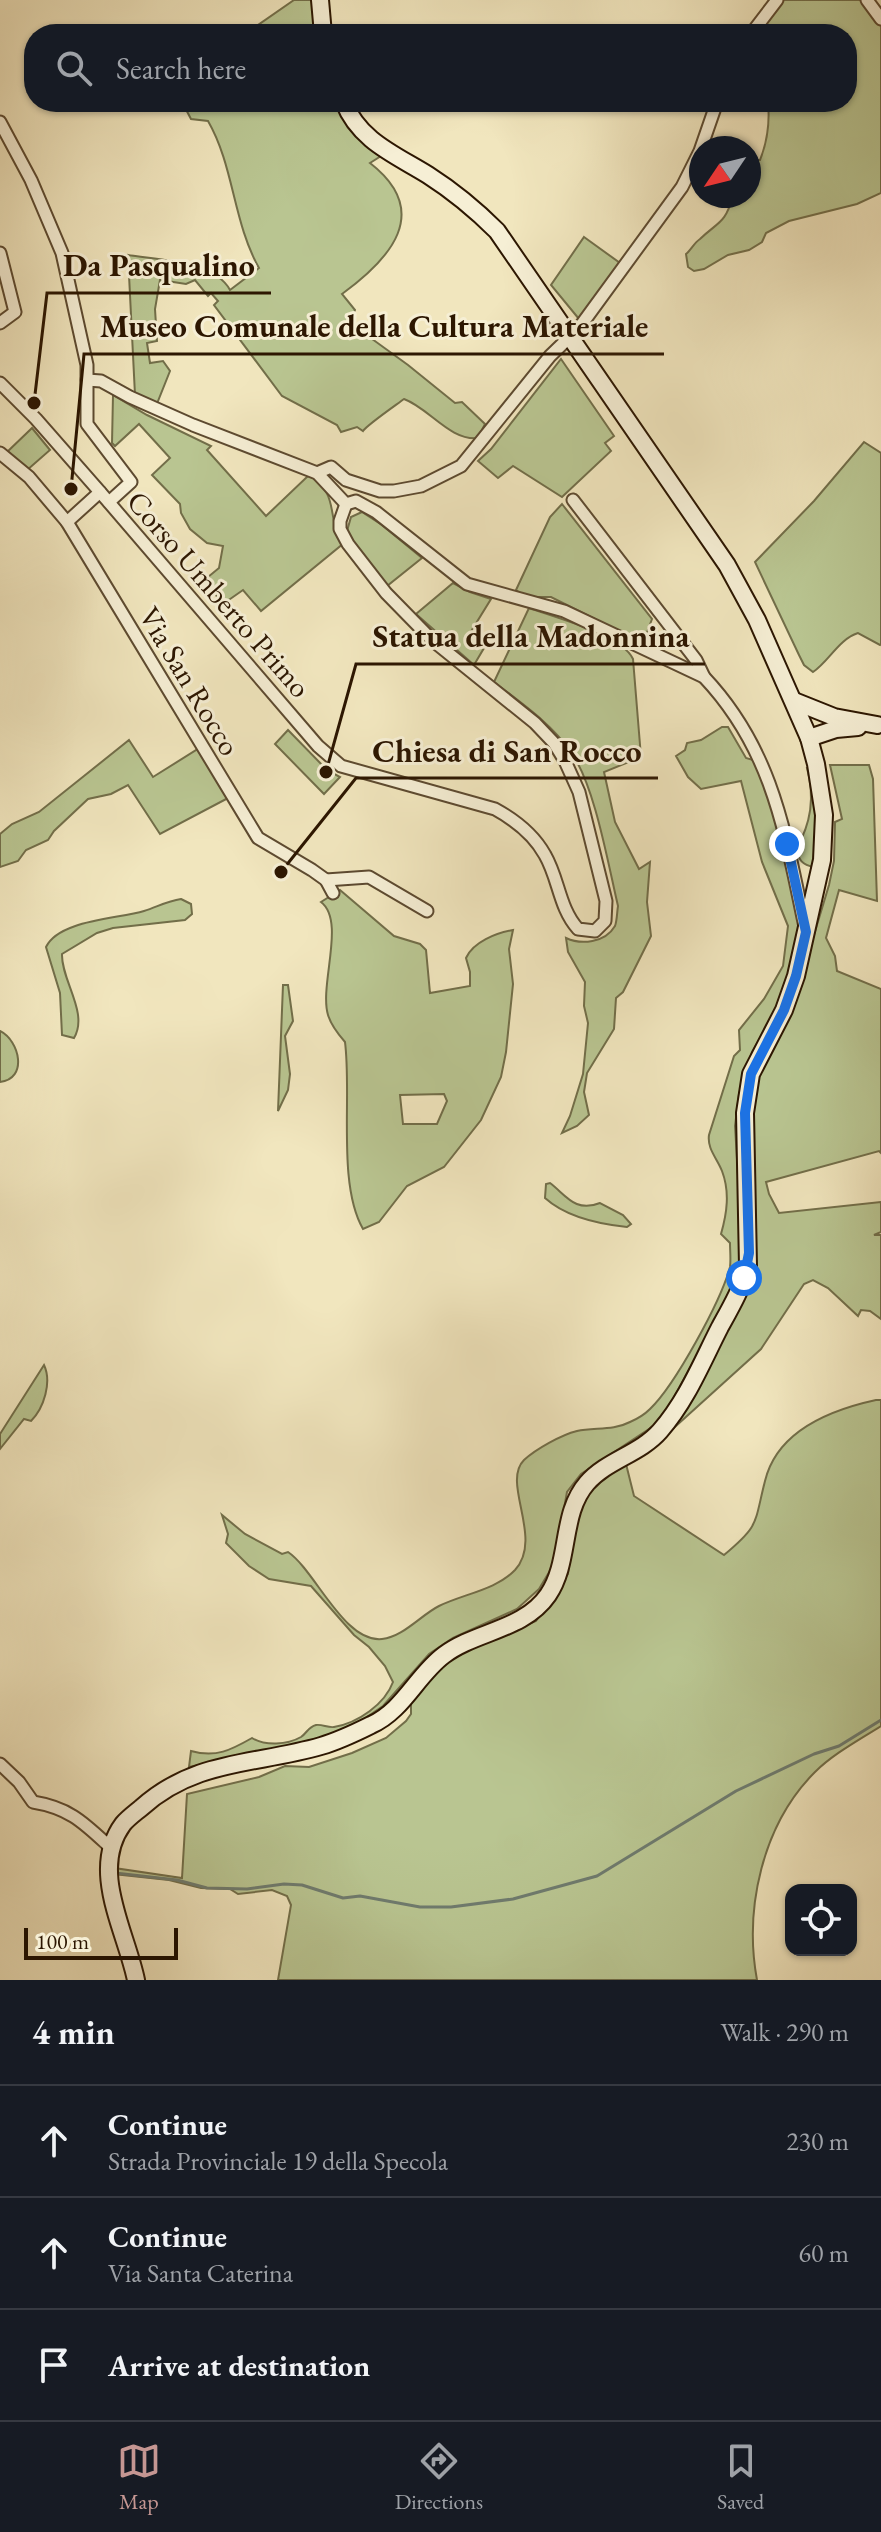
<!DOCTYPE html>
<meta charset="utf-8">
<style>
:root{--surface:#171b24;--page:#242831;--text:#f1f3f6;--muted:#9ea1a6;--line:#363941;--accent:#c59692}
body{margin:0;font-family:"EB Garamond",serif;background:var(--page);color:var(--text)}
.controls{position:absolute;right:24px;bottom:24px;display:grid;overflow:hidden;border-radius:16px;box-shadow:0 2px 6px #0004}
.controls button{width:72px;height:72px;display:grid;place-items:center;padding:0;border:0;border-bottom:2px solid var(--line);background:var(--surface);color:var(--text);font:40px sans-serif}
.compass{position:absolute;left:689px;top:136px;width:72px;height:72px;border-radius:50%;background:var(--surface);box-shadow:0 2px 6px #0004;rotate:235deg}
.scale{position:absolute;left:24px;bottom:20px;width:154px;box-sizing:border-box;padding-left:8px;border:4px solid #2c1601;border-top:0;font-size:22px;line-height:28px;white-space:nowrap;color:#2c1601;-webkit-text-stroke:6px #f6efd5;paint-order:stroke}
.stop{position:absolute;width:24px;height:24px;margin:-18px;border:6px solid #1a73e8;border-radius:50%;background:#fff}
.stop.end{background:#1a73e8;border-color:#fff;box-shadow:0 2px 8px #0008}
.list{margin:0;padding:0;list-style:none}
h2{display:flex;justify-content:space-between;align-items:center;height:104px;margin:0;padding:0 32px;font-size:34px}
h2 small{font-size:26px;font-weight:400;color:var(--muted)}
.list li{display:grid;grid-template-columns:52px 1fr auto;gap:24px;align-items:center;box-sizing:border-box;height:112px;padding:0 32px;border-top:2px solid var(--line)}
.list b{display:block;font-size:30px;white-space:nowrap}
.list p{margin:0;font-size:26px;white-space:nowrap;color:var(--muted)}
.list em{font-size:26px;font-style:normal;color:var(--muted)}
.icon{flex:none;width:44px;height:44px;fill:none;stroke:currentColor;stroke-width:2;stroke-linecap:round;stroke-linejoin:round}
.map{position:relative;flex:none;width:881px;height:1980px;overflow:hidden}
.search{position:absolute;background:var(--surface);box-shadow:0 2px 6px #0004;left:24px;right:24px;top:24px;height:88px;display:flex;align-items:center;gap:20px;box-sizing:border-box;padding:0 28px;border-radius:32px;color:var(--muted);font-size:30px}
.sheet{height:440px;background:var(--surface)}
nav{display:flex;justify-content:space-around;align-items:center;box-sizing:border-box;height:112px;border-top:2px solid var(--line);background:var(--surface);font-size:22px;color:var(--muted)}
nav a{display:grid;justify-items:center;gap:4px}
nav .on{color:var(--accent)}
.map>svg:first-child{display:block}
.green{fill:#b9c591;stroke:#726e49;stroke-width:2;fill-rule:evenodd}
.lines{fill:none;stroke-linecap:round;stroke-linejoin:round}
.stream{stroke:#6f7b6e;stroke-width:3}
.street-casing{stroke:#5d4a30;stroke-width:15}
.secondary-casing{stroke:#2c1601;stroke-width:20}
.street{stroke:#f6efd5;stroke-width:11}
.secondary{stroke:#f6efd5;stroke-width:16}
.route{stroke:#1a73e8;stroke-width:10}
.labels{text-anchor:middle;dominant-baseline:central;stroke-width:6;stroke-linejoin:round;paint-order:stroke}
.street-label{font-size:30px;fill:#2c1601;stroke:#f6efd5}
.leader{fill:none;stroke:#2c1601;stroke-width:3}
.callout-dot{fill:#2c1601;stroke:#f6efd5;stroke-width:3}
.callout-label{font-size:32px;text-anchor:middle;font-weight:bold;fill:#2c1601;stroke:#f6efd5;stroke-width:6;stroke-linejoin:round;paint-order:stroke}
</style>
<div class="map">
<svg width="881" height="1980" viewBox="0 0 881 1980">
<rect width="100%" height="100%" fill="#f1e6be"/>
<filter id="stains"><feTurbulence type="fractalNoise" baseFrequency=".0025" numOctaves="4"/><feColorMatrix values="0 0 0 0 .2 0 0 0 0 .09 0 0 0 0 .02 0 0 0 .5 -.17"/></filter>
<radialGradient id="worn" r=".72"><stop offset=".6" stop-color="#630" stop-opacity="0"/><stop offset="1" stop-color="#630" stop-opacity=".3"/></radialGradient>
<!-- green -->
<g class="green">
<path d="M294,0H317L320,34H245Z"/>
<path d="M782,0H862L881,26V193L857,204L789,221L766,233L762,242L749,250L728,255L704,269L694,271L688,267L686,254C691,250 694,243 700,239C719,221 725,224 733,196H749V160H760C768,140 770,123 768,102H847V34H758Z"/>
<path d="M182,102H340L381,156L370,163C433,212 390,259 342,294L355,310L350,323L408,365L455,403L462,402L485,424L478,438C450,441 429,408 404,399C396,405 367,425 363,431L357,427L341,432L337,425L282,396L214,305L218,301L211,293L208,296L195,280L186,284L160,280L155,309L157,341L147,343L150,363L163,361L170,371L156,406L135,395L128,255C157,260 215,261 230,290L259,268C233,222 234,166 208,121L191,119Z"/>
<path d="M584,237L620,263L579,319L551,285Z"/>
<path d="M561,359L614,436L605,443L611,451L562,497L513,466L498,478L478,461L491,449Z"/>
<path d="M113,395L147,415L211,446L207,450L266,516L309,475C342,497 324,516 344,543L261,611L243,590L223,604L206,583L208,577L219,568L223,546L207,543L190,529L181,513L180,504L152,475L170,458L139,424L115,446L112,443Z"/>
<path d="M32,428L50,450L26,471L5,454Z"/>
<path d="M864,442L881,453V644L880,645L858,633C839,639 829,661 813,672L804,665L799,655L755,562L814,501Z"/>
<path d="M562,504L652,619L643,643L551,597H525L516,590L550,517Z"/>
<path d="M362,512L382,525L422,558L387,586L350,539L347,531L351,517Z"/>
<path d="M453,583L470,592L491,599L467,638L484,648L474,665L416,614Z"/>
<path d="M529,608C554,617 622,635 633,659L641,757L604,772L615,822L639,869L650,862L647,902L651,936L623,992L616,998L614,1029L587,1073L584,1092L589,1115L577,1126L562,1133L570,1116L583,1074L588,1023L584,1006L585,982L568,952L566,938C581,945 605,943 615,926C617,921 617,912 618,906C608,864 595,786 571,752C551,723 521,703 494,682Z"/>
<path d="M722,727H728L746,758L753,760L762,773L776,810L801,933L797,956L778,1007L752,1052L739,1094L735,1126L742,1242L741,1267L731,1293L668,1408L658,1423L581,1474L567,1492L554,1564L539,1589L517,1609L453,1638L429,1654L383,1706L358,1723L338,1733L303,1743L189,1767L191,1751C216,1758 231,1750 252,1738C265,1746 287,1745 301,1737C307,1733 308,1727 316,1725C322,1724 328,1728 334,1727C358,1723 385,1704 393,1682L385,1666L369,1647L354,1635L311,1586L269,1579L249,1566L226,1543L228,1534L222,1515L245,1534L282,1554L288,1552C315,1570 344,1643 382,1639C403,1637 421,1615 439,1606C463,1594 496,1590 515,1570C544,1538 501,1483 524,1460C536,1449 561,1435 577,1431C594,1427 613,1431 630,1422C637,1419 645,1414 650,1409C675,1385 721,1301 730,1267C731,1260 730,1251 730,1243L721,1234C727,1213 730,1192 722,1171C717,1158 707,1149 709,1135L734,1056L740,1050L739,1030L764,999L783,966L788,926L762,862L741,781L701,789L688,777L676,756L685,750L687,743L701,740Z"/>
<path d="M288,730L327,770L340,777L324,794L275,744Z"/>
<path d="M129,740L153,777L201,747L230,797L160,834L128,785L111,794L88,799L54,831L48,840L26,850L18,861L0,867V834L12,824L39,812Z"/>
<path d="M830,765H869L873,779L877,901L839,890L826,938L835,956L837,971L881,989V1153L879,1151L766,1182L769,1194L779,1213L881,1202V1232L874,1235H881V1319L870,1311L861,1310L858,1316L828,1288L813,1280L804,1284L761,1349L666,1435L745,1292L749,1140L756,1083L798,988L829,885L834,861L835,822L842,819Z"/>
<path d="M812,767L818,797L814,867C802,865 799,860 796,849C811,824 815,797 807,768Z"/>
<path d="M340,890L394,936L420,944L426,950L430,993L470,986V972L466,958C473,942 496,933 513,930L509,949L513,984L506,1052L501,1077L481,1120L444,1167L407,1186L379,1222L363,1229C337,1184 352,1096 345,1042C338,1034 331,1025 328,1015C319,985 346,921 321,902ZM444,1094L447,1101L437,1124H403L400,1095Z"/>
<path d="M181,899L191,904L192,914L185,920L113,928L97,933L62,954C61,980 89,1013 74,1038L62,1035L60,993L46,947C59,920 117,919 144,911C157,907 167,901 181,899Z"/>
<path d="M283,985H288L293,1021L285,1036L290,1074L288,1090L278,1111Z"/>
<path d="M0,1031C20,1041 28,1079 0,1082Z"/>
<path d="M550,1183C566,1195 575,1213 600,1203L623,1215L631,1224L627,1227C598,1224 566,1217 545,1198L546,1184Z"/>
<path d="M44,1365C52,1382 44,1408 31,1421L24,1419L0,1449V1434Z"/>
<path d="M876,1400H881V1726C859,1740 833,1754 815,1772C762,1825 744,1909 757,1980H278L291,1905L287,1896L272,1890L238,1894L230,1889L201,1888L169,1880L114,1874V1868L182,1878L187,1794L259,1777L285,1766L309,1767L352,1753L386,1738L406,1721L411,1714V1698L442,1661L536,1621L568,1574L572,1533L578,1505L593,1481L626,1464L634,1496L724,1555C760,1525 754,1524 765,1481C777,1431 830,1410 876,1400Z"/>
</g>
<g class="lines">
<!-- stream -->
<path class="stream" d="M115,1873L177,1880L207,1888L247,1889L284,1884L302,1885L343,1898L360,1896L420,1907H451L513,1899L597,1876L736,1791L814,1754L839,1746L881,1720"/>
<defs>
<g id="street">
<path d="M867,0L881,19"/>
<path d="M751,34L777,0"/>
<path d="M0,122L31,180L62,253L87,365V424L131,482L109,502"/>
<path d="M0,253L15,312L0,323"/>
<path d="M87,380L101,381L130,397L193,425L317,473L346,504"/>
<path d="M0,383L36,419L100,492L318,746L341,766L495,809C515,820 534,835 545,855C559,879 559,908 578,929L595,931L605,921L606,901L579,792L565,761L554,743L535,723L432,640L386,593L348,544L340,529V521L346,504"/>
<path d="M0,453L29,477L67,522L258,838L312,870L326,880L333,893"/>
<path d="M317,473L331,467L346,480L380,491H394L421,486L461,466L550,356L579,328L682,187L700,151L717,102"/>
<path d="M573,500L696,660L704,677"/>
<path d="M346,504L356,501L376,512L467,584L564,611L704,677C773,750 785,833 805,927"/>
<path d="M67,522L100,492"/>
<path d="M326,880L369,877L427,911"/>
<path d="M0,1764L19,1782L33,1802C70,1808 84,1823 110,1847"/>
</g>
<g id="secondary">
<path d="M320,0L323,34"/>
<path d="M794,701L834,717L877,725"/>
<path d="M809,738L836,729L858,727"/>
<path d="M136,1980C126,1931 89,1870 123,1824C128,1818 135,1813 141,1808C195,1759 256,1765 321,1746C338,1741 355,1733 371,1725C403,1711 417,1675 444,1655C476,1631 524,1630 548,1595C571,1561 560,1514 587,1483C607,1460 640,1454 660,1431C687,1400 702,1362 720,1327C731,1307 742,1288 748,1266L745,1113L751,1074L784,1010L796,976L822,860L824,815L816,764L809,738L757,620L727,565L497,231C476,210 453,191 428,175C396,155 359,141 344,102"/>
</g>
</defs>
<!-- street casing -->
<use href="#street" class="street-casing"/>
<!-- secondary casing -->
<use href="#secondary" class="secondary-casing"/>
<!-- street -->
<use href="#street" class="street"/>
<!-- secondary -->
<use href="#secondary" class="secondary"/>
</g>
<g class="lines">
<!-- route -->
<path class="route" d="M744,1278L749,1253L745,1113L751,1074L784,1010L796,976L806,932L787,844"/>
</g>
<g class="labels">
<!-- street labels -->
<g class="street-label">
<text transform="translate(219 594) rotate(49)">Corso Umberto Primo</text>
<text transform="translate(190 681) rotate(59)">Via San Rocco</text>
</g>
</g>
<!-- callouts -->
<path class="leader" d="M34 403L47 293H271M71 489L84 354H664M326 772L356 664H705M281 872L356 778H658"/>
<g class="callout-dot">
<circle cx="34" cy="403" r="8"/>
<circle cx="71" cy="489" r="8"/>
<circle cx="326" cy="772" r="8"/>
<circle cx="281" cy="872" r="8"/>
</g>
<g class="callout-label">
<text x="159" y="276">Da Pasqualino</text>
<text x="374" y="337">Museo Comunale della Cultura Materiale</text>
<text x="531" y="647">Statua della Madonnina</text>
<text x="507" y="762">Chiesa di San Rocco</text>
</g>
<rect width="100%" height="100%" filter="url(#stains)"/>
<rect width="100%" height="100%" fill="url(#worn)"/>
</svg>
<div class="controls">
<button><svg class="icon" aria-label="locate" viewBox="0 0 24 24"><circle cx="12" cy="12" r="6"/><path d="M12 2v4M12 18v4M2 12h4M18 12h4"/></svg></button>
</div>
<svg class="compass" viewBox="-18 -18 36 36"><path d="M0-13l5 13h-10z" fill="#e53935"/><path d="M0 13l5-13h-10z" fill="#9ea1a6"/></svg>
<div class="scale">100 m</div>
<div class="stop" style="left:744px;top:1278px"></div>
<div class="stop end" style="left:787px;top:844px"></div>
<div class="search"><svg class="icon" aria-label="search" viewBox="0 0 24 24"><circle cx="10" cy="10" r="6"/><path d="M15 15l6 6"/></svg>Search here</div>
</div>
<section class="sheet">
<h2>4 min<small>Walk · 290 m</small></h2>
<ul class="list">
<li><svg class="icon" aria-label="ahead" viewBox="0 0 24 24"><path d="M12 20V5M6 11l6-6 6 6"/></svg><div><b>Continue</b><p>Strada Provinciale 19 della Specola</p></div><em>230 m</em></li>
<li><svg class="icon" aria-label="ahead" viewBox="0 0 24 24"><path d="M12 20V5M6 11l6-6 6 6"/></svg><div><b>Continue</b><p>Via Santa Caterina</p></div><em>60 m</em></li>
<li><svg class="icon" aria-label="arrive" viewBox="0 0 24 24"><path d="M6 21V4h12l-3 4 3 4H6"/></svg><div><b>Arrive at destination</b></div></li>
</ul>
</section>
<nav>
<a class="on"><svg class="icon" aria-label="map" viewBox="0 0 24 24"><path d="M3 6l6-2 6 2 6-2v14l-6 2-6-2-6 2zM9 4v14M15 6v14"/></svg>Map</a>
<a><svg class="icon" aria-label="directions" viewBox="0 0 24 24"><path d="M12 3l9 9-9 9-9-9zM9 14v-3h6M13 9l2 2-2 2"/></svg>Directions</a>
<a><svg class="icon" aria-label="saved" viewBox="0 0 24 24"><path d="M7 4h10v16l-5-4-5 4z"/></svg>Saved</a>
</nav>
